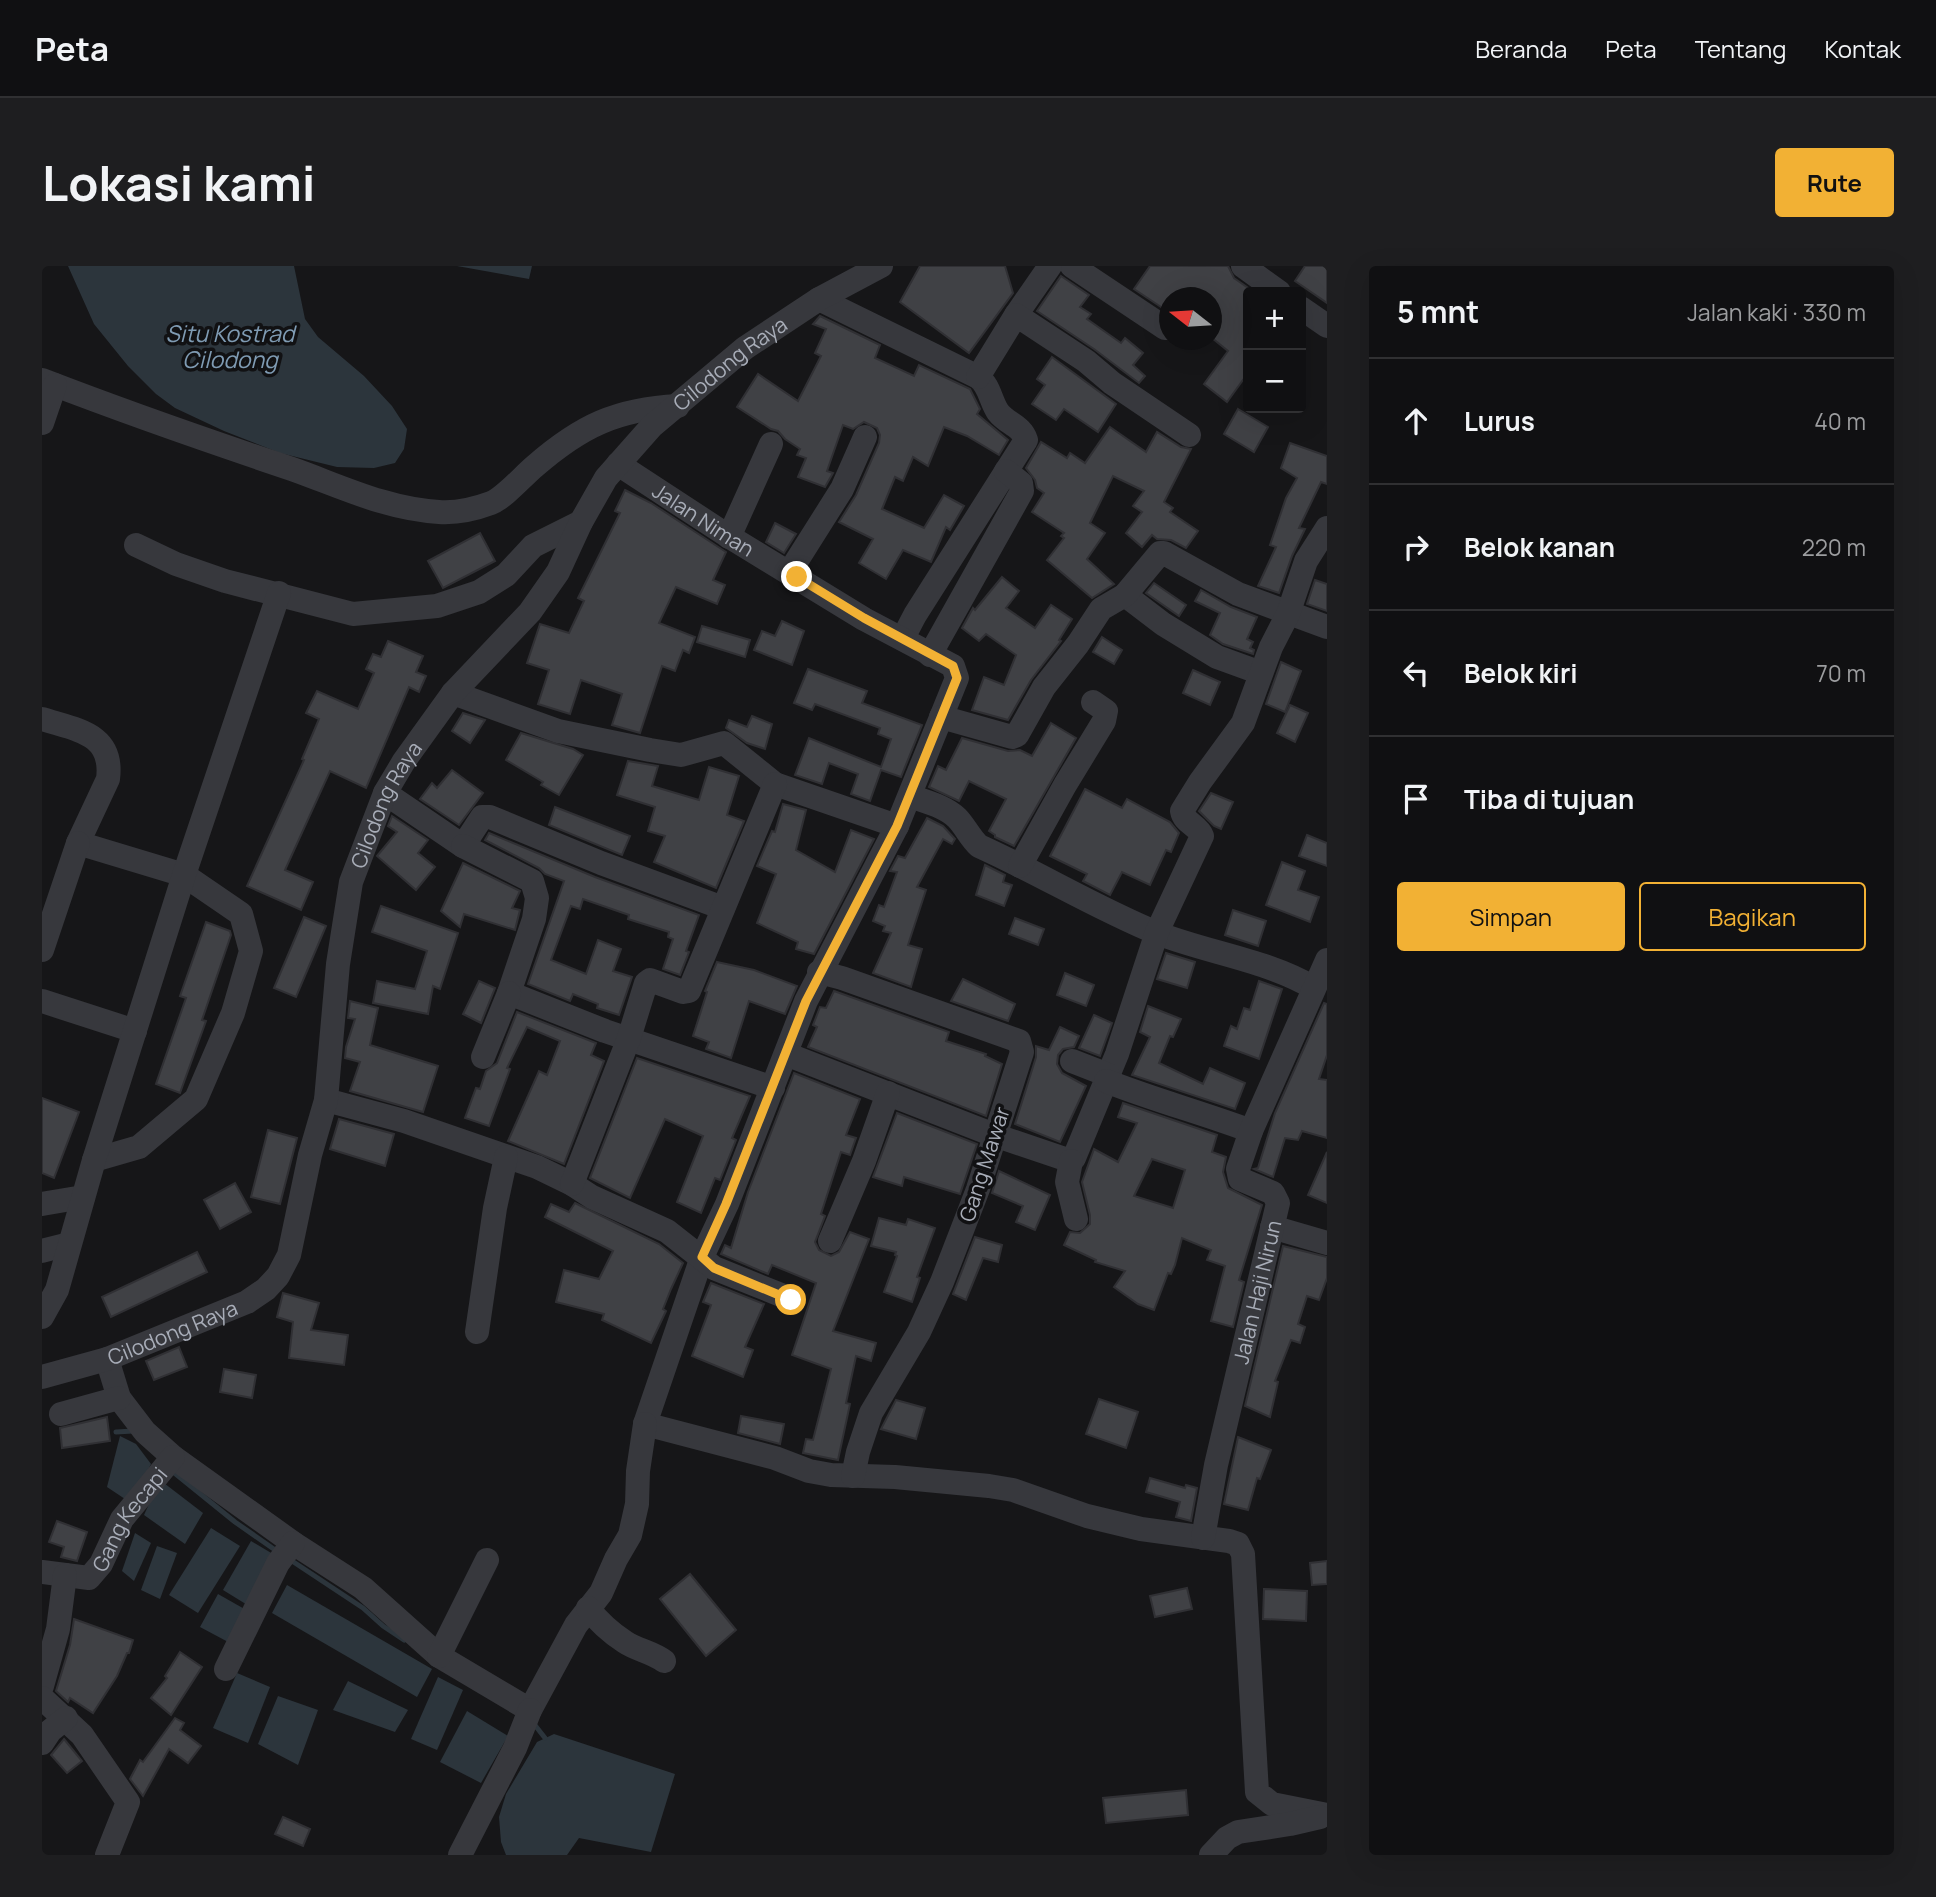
<!DOCTYPE html>
<html lang="id">
<meta charset="utf-8">
<style>
:root{--surface:#101012;--page:#1e1e20;--text:#f1f3f6;--muted:#9c9d9f;--line:#303032;--accent:#f2b134}
body{margin:0;font-family:Manrope,sans-serif;background:var(--page);color:var(--text)}
.controls{position:absolute;right:21px;top:21px;display:grid;overflow:hidden;border-radius:7px;box-shadow:0 7px 28px #0002}
.controls button{width:63px;height:63px;display:grid;place-items:center;padding:0;border:0;border-bottom:2px solid var(--line);background:var(--surface);color:var(--text);font:35px sans-serif}
.compass{position:absolute;left:1117px;top:21px;width:63px;height:63px;border-radius:50%;background:var(--surface);box-shadow:0 7px 28px #0002;rotate:287deg}
.stop{position:absolute;width:21px;height:21px;margin:-16px;border:5px solid #f2b134;border-radius:50%;background:#fff}
.stop.end{background:#f2b134;border-color:#fff;box-shadow:0 2px 7px #0008}
.list{margin:0;padding:0;list-style:none}
h2{display:flex;justify-content:space-between;align-items:center;height:91px;margin:0;padding:0 28px;font-size:30px}
h2 small{font-size:23px;font-weight:400;color:var(--muted)}
.list li{display:grid;grid-template-columns:46px 1fr auto;gap:21px;align-items:center;box-sizing:border-box;height:126px;padding:0 28px;border-top:2px solid var(--line)}
.list b{display:block;font-size:26px;white-space:nowrap}
.list em{font-size:23px;font-style:normal;color:var(--muted)}
.actions{display:flex;gap:14px;padding:21px 28px}
.actions a{flex:1;padding:16px 0;border:2px solid var(--accent);border-radius:7px;text-align:center;font-size:24px;color:var(--accent)}
.actions .main{background:var(--accent);color:#111}
.icon{flex:none;width:38px;height:38px;fill:none;stroke:currentColor;stroke-width:2;stroke-linecap:round;stroke-linejoin:round}
.map{position:relative;flex:none;width:1285px;height:1589px;overflow:hidden;border-radius:7px}
header{display:flex;align-items:center;gap:42px;box-sizing:border-box;height:98px;padding:0 35px;background:var(--surface);border-bottom:2px solid var(--line)}
header strong{font-size:33px}
nav{display:flex;gap:38px;margin-inline-start:auto;font-size:24px}
.intro{display:flex;align-items:center;justify-content:space-between;box-sizing:border-box;height:168px;padding:0 42px}
h1{margin:0;font-size:49px}
.button{padding:18px 32px;border-radius:7px;background:var(--accent);color:#111;font-size:24px;font-weight:700}
main{display:flex;gap:42px;padding:0 42px}
aside{flex:1;background:var(--surface);border-radius:7px;box-shadow:0 7px 28px #0002}
.map>svg:first-child{display:block}
.water{fill:#2c353c}
.lines{fill:none;stroke-linecap:round;stroke-linejoin:round}
.stream{stroke:#2c353c;stroke-width:5}
.building{fill:#404145;stroke:#303034;stroke-width:2;fill-rule:evenodd}
.minor{stroke:#37383d;stroke-width:24}
.route{stroke:#f2b134;stroke-width:9}
.labels{text-anchor:middle;dominant-baseline:central;stroke-width:7;stroke-linejoin:round;paint-order:stroke}
.street-label{font-size:21px;fill:#a8adb8;stroke:#111113}
.water-label{font-size:23px;font-style:italic;fill:#7f9bb3;stroke:#111113}
</style>
<header>
<strong>Peta</strong>
<nav><a>Beranda</a><a>Peta</a><a>Tentang</a><a>Kontak</a></nav>
</header>
<div class="intro"><h1>Lokasi kami</h1><a class="button">Rute</a></div>
<main>
<div class="map">
<svg width="1285" height="1589" viewBox="0 0 1285 1589">
<rect width="100%" height="100%" fill="#161618"/>
<!-- water -->
<g class="water">
<path d="M26,0H252L263,53L276,71L322,110L350,140L365,163L362,183L353,197L332,202L295,201L238,187L182,165L133,142L114,128L86,100L52,58Z"/>
<path d="M415,0H490L487,13Z"/>
<path d="M78,1170L94,1178L109,1198L89,1237L65,1221Z"/>
<path d="M118,1214L161,1247L143,1278L102,1249Z"/>
<path d="M169,1262L198,1280L156,1347L127,1329Z"/>
<path d="M93,1267L109,1277L92,1315L80,1305Z"/>
<path d="M209,1275L236,1291L207,1340L181,1324Z"/>
<path d="M115,1280L135,1287L118,1333L99,1324Z"/>
<path d="M245,1319L390,1403L375,1431L230,1347Z"/>
<path d="M176,1328L206,1345L188,1377L158,1361Z"/>
<path d="M195,1407L228,1421L206,1477L171,1462Z"/>
<path d="M396,1411L421,1424L395,1484L369,1473Z"/>
<path d="M306,1415L366,1444L353,1466L291,1444Z"/>
<path d="M236,1430L276,1444L256,1499L216,1478Z"/>
<path d="M425,1445L466,1470L439,1517L398,1496Z"/>
<path d="M512,1468L633,1508L609,1586L537,1572L525,1589H464L459,1576L457,1551L464,1528L495,1476Z"/>
</g>
<g class="lines">
<!-- stream -->
<g class="stream">
<path d="M74,1166L91,1165"/>
<path d="M130,1205L193,1256L236,1286"/>
<path d="M247,1293L321,1342L341,1360L362,1374"/>
<path d="M492,1458L503,1472"/>
</g>
</g>
<!-- building -->
<g class="building">
<path d="M878,0H963L971,27L927,87L858,36Z"/>
<path d="M1108,0H1186L1192,12L1212,26H1206V107L1185,136L1162,118L1186,85L1170,72V32H1128V47L1092,23Z"/>
<path d="M1263,0H1285V37L1253,15Z"/>
<path d="M1019,10L1047,29L1038,41L1049,48L1045,53L1079,77L1083,72L1101,87L1091,99L1103,110L1097,117L1052,83L995,45Z"/>
<path d="M778,50L838,79L833,92L872,110L877,99L928,123L938,143L935,148L966,174L957,189L925,170L902,161L886,200L871,191L861,215L853,211L840,243L882,262L902,229L922,240L908,264L904,261L889,296L861,284L844,313L817,297L831,273L797,256L814,229L837,177L838,169L835,162L822,156L811,163L801,159L785,205L791,207L783,221L756,211L764,192L755,189L758,183L743,173L736,165L729,163L695,141L716,108L756,135L779,90L773,87L784,63L771,58Z"/>
<path d="M1010,91L1074,138L1056,166L1022,143L1014,154L990,138L1003,119L995,113Z"/>
<path d="M1196,143L1226,161L1212,186L1182,168Z"/>
<path d="M1068,161L1104,186L1115,166L1139,181L1149,183L1122,236L1131,242L1128,246L1156,265L1144,282L1129,274L1115,273L1110,269L1100,281L1084,267L1100,246L1091,240L1102,225L1071,210L1048,257L1063,267L1045,293L1072,318L1050,332L1005,294L1022,272L1019,270L1022,267L990,246L1002,227L995,222L993,214L984,202L999,176L1025,192L1028,187L1043,197Z"/>
<path d="M1248,177L1285,190V218L1279,216L1257,262L1263,263L1250,290L1237,327L1216,320L1234,281L1228,279L1244,232L1255,212L1239,202Z"/>
<path d="M583,224L609,237L684,286L671,314L683,319L675,338L634,321L617,357L653,371L647,387L641,384L633,405L620,400L598,467L570,459L580,428L539,414L528,448L496,438L507,404L485,397L498,358L527,367L542,335L536,332L578,247L573,245Z"/>
<path d="M733,257L754,268L742,287L724,276Z"/>
<path d="M438,267L453,295L401,322L386,295Z"/>
<path d="M960,311L977,325L964,342L993,362L1009,339L1030,353L1017,374L1019,375L989,414L966,454L930,444L942,411L962,419L974,389L944,368L937,375L920,362L931,342L933,344Z"/>
<path d="M1273,314L1285,318V345L1265,338Z"/>
<path d="M1112,317L1144,339L1137,350L1104,327Z"/>
<path d="M1159,324L1189,341L1215,351L1205,373L1211,376L1208,382L1212,384L1211,388L1181,378L1168,369L1178,347L1153,335Z"/>
<path d="M740,355L762,365L750,399L712,384L720,365L733,370Z"/>
<path d="M660,360L708,374L703,391L655,376Z"/>
<path d="M1060,371L1080,384L1072,398L1051,386Z"/>
<path d="M346,375L381,390L374,406L384,410L377,426L367,421L324,522L288,505L243,604L271,616L259,644L205,620L262,494L260,493L277,453L264,447L275,425L316,443L332,407L324,403L331,388L339,391Z"/>
<path d="M1239,396L1259,405L1243,446L1224,438Z"/>
<path d="M766,403L825,425L820,437L880,459L859,511L839,504L828,535L809,528L816,508L787,497L780,518L753,509L767,472L839,501L849,473L836,468L838,462L773,438L770,444L752,437Z"/>
<path d="M1151,404L1178,416L1168,439L1141,427Z"/>
<path d="M1248,439L1266,447L1253,476L1235,467Z"/>
<path d="M421,447L443,454L428,477L410,465Z"/>
<path d="M710,450L730,458L723,483L705,477L684,462L687,454L705,461Z"/>
<path d="M1009,457L1034,472L972,580L953,571V569L947,565L964,533L927,515L917,535L887,521L896,500L904,504L920,472L966,485L978,484L990,490Z"/>
<path d="M479,467L531,483L541,489L517,529L499,519L501,516L464,494Z"/>
<path d="M586,495L616,500L610,520L657,534L667,501L697,510L685,549L702,555L674,622L612,596L623,570L606,565L613,541L575,529Z"/>
<path d="M410,504L441,527L417,559L378,533L390,517L395,522Z"/>
<path d="M1043,523L1080,542L1085,533L1128,556L1137,567L1129,586L1124,584L1108,619L1080,606L1068,629L1041,615L1045,608L1008,590Z"/>
<path d="M1169,527L1191,536L1179,563L1172,560L1157,545Z"/>
<path d="M741,538L764,544L754,584L793,606L809,564L832,573L772,688L754,683L756,676L715,657L734,608L715,600L730,565L733,566Z"/>
<path d="M513,541L588,570L580,589L507,559Z"/>
<path d="M350,550L386,574L376,587L393,601L374,624L335,590L355,566L346,560Z"/>
<path d="M885,552L901,560L913,573L910,578L901,573L875,621L884,624L866,679L880,683L869,721L831,707L849,667L841,665L843,660L831,655L837,639L842,641L855,606L848,605L856,590L863,592Z"/>
<path d="M447,567L553,611L657,649L644,685L647,686L638,709L621,703L631,673L626,671L627,666L586,653L587,649L541,633L538,643L529,640L509,694L544,708L556,674L579,683L571,705L590,711L577,749L555,742L556,738L531,728L528,735L486,718L522,615L503,608L497,602L443,574Z"/>
<path d="M1265,569L1285,577V600L1257,590Z"/>
<path d="M1240,596L1263,605L1256,624L1277,631L1268,656L1224,639Z"/>
<path d="M421,597L478,625L470,642L478,644L473,664L422,648L418,661L399,645Z"/>
<path d="M943,599L963,609L961,616L970,619L962,640L934,629Z"/>
<path d="M339,640L416,667L398,723L391,720L386,748L331,737L335,715L373,723L385,685L330,666Z"/>
<path d="M1191,644L1224,655L1216,680L1183,669Z"/>
<path d="M262,651L284,660L254,731L232,722Z"/>
<path d="M973,652L1002,663L996,679L967,668Z"/>
<path d="M164,656L188,665L189,669L160,754L164,755L138,827L114,818L144,732L138,730Z"/>
<path d="M1124,687L1153,696L1145,722L1115,713Z"/>
<path d="M675,696L712,704L755,720L743,748L707,735L689,792L664,783L667,776L651,770L665,726L663,725Z"/>
<path d="M1023,707L1052,719L1044,740L1015,729Z"/>
<path d="M921,713L973,738L966,755L909,735Z"/>
<path d="M437,715L453,722L439,757L421,748Z"/>
<path d="M1217,715L1240,723L1217,793L1182,780L1189,760L1195,763L1202,742L1208,744Z"/>
<path d="M792,725L907,766L904,775L944,788L943,790L960,798L944,850L766,781L775,761L771,759L778,741L784,742Z"/>
<path d="M308,735L336,742L328,779L396,800L381,846L308,825L318,796L303,792L304,781L313,753L306,752Z"/>
<path d="M1282,737L1285,738V789L1277,813L1285,814V872L1260,865L1256,874L1243,872L1231,911L1212,903L1216,902L1233,847Z"/>
<path d="M1106,740L1139,753L1131,771L1128,770L1117,797L1161,818L1168,802L1203,817L1193,843L1090,809L1108,771L1098,766Z"/>
<path d="M475,746L554,777L549,789L562,795L522,898L466,875L497,805L505,809L518,775L485,761L465,802L468,803L447,860L423,852L434,822L438,823L444,805L455,797Z"/>
<path d="M1052,749L1070,757L1058,790L1037,782Z"/>
<path d="M1018,761L1037,770L1032,781L1021,783L1016,789L1015,798L1020,807L1044,820L1018,876L973,858L994,791V780L1007,784Z"/>
<path d="M595,792L708,830L690,872L694,874L678,914L673,912L659,947L635,936L661,870L623,853L588,932L548,912Z"/>
<path d="M752,807L818,833L804,869L814,872L808,889L799,886L779,948L783,950L773,976L777,984L789,990L797,986L808,966L827,973L791,1065L834,1077L829,1095L814,1090L804,1137L808,1138L796,1194L761,1187L764,1173L771,1174L789,1103L750,1089L774,1017L730,999L726,1008L679,988L683,979L689,982L706,926Z"/>
<path d="M0,832L37,846L12,912L0,907Z"/>
<path d="M1081,837L1175,869L1170,886L1184,891L1181,906L1186,922L1220,939L1197,1014L1202,1016L1191,1061L1169,1055L1183,1000L1165,994L1169,984L1140,972L1133,999L1129,1008L1126,1007L1112,1044L1096,1038L1072,1021L1083,1005L1053,996L1054,994L1022,979L1028,966L1038,967L1048,958V949L1040,916L1052,883L1076,896L1095,857L1076,851ZM1110,893L1143,904L1131,942L1092,930Z"/>
<path d="M855,847L935,878L918,928L862,911L860,920L831,911Z"/>
<path d="M297,853L352,868L343,900L288,883Z"/>
<path d="M226,864L255,872L238,938L209,931Z"/>
<path d="M1285,886V937L1266,929Z"/>
<path d="M957,905L1008,929L993,964L974,956L981,940L950,927Z"/>
<path d="M193,917L209,946L178,963L162,934Z"/>
<path d="M533,937L617,978L641,997L629,1023L621,1043L624,1045L609,1077L560,1054L562,1048L514,1036L522,1004L557,1013L571,985L503,951L509,938L527,946Z"/>
<path d="M837,952L864,959L866,953L893,962L875,1011L878,1012L870,1036L842,1026L855,990L853,989L854,986L829,980Z"/>
<path d="M933,971L960,979L956,996L941,992L924,1034L911,1028Z"/>
<path d="M1241,980L1285,991V1012L1277,1034L1265,1030L1256,1058L1263,1061L1258,1077L1249,1074L1233,1115L1236,1116L1228,1151L1203,1140Z"/>
<path d="M155,986L165,1006L69,1051L60,1031Z"/>
<path d="M669,1017L722,1038L703,1081L711,1084L701,1111L650,1090L669,1039L661,1036Z"/>
<path d="M241,1027L277,1037L269,1064L306,1069L302,1099L247,1092L251,1056L235,1051Z"/>
<path d="M137,1081L145,1101L112,1114L104,1095Z"/>
<path d="M182,1103L214,1109L210,1132L178,1126Z"/>
<path d="M1057,1133L1096,1146L1084,1182L1044,1168Z"/>
<path d="M854,1134L883,1142L874,1173L839,1163Z"/>
<path d="M699,1150L742,1158L738,1178L696,1167Z"/>
<path d="M65,1151L68,1175L20,1182L18,1162Z"/>
<path d="M1196,1171L1229,1184L1218,1213L1215,1212L1206,1244L1182,1238Z"/>
<path d="M1108,1212L1143,1222L1144,1219L1155,1222L1149,1255L1134,1251L1138,1236L1104,1226Z"/>
<path d="M15,1255L45,1266L35,1295L19,1291L22,1281L7,1276Z"/>
<path d="M1285,1295V1318L1270,1319L1268,1297Z"/>
<path d="M648,1308L694,1364L664,1390L618,1333Z"/>
<path d="M1145,1322L1150,1343L1113,1351L1108,1330Z"/>
<path d="M1222,1323L1265,1325L1264,1355L1221,1353Z"/>
<path d="M32,1353L91,1374L87,1387H85L75,1410L51,1447L28,1432L26,1436L14,1425L28,1379Z"/>
<path d="M138,1386L160,1401L129,1449L109,1432L125,1412L123,1410Z"/>
<path d="M133,1452L142,1457L138,1464L159,1480L146,1497L127,1483L101,1530L88,1513L98,1494L101,1496Z"/>
<path d="M22,1473L40,1495L25,1507L9,1489Z"/>
<path d="M1144,1524L1146,1549L1064,1557L1061,1532Z"/>
<path d="M241,1551L268,1563L261,1580L233,1568Z"/>
</g>
<g class="lines">
<!-- minor -->
<g class="minor">
<path d="M1030,0L1123,62"/>
<path d="M1201,0L1237,26"/>
<path d="M777,33L936,111C948,120 948,134 956,146C965,158 979,159 984,174L873,349L861,372"/>
<path d="M1259,42L1285,60"/>
<path d="M974,49L1008,0"/>
<path d="M936,111L974,49L1044,95L1070,117L1147,169"/>
<path d="M0,114C83,146 166,175 250,203C298,220 344,243 397,246C413,247 433,243 449,237C462,232 481,210 493,200C539,160 575,143 636,140"/>
<path d="M0,157L13,119"/>
<path id="s1" d="M576,198L683,268L822,353L911,400L915,412L855,560L764,735L685,938L660,991L603,1158L733,1192L767,1205L789,1209L853,1211L947,1220L971,1224L1045,1250L1099,1263L1187,1275L1196,1278L1201,1288L1215,1526L1230,1538L1285,1549"/>
<path d="M687,271L729,178"/>
<path d="M94,279L134,298L183,315L311,348L395,340L437,326L464,309L491,280L539,256"/>
<path d="M747,307L800,223L823,171"/>
<path d="M1083,329L1121,358L1175,391L1219,407"/>
<path d="M888,389L980,225L979,217L964,205"/>
<path d="M411,427L516,465L608,484L639,489L682,477L733,518L855,560"/>
<path d="M899,451L970,471L975,469L1002,421L1036,378L1059,343L1083,329L1118,287H1122L1196,328L1285,361"/>
<path d="M0,453C34,464 72,467 66,513L36,577L142,609L199,648L209,685L191,747L154,833L97,881L52,894"/>
<path d="M343,527L421,580L440,551H448L559,597L681,642"/>
<path d="M868,530C884,536 903,540 915,552C923,560 928,572 937,580C997,607 1054,642 1115,667C1166,687 1225,694 1272,722"/>
<path d="M421,580L490,615L495,632L492,653L467,727L563,765L731,822"/>
<path d="M978,600L1023,519L1062,455L1064,445L1051,436"/>
<path d="M0,684L36,577"/>
<path d="M777,706L800,712L977,775L980,786L936,923L900,1016L877,1066L829,1147L816,1186L811,1210"/>
<path d="M0,735L93,765"/>
<path d="M744,788L952,869L1029,895L1032,892L1075,788L1115,666L1160,570C1156,559 1142,557 1140,545L1158,516L1201,457L1229,381L1246,348L1264,295L1285,262"/>
<path d="M441,791L467,727"/>
<path d="M1030,795L1066,809"/>
<path d="M1064,815C1112,834 1161,847 1209,865"/>
<path d="M284,834L362,855L495,901L530,918L550,931L625,965L672,1002L749,1033"/>
<path d="M1029,895L1025,916L1034,953"/>
<path d="M530,918L587,772L604,717L608,714L641,726L647,725L733,518"/>
<path d="M0,938L41,931"/>
<path d="M1230,961L1285,977"/>
<path d="M788,975L822,895L846,827"/>
<path d="M0,985L27,978"/>
<path d="M0,1051L15,1024L52,894L142,609L237,327"/>
<path d="M435,1066L453,942L464,891"/>
<path d="M65,1093L77,1132L103,1166L131,1191L251,1277L321,1322L397,1390L488,1444L534,1359L559,1327L574,1293L588,1269L595,1238L596,1205L603,1158"/>
<path id="s2" d="M0,1111L65,1093L205,1036L224,1023L236,1010L247,989L268,889L284,834L296,698L309,616L343,527L362,495L411,427L488,346L516,306L539,256L564,212L610,160L703,82L777,33L839,0"/>
<path d="M19,1148L77,1132"/>
<path id="s3" d="M1161,1272L1174,1199L1236,937L1231,927L1198,913L1196,903L1209,865L1285,694"/>
<path id="s4" d="M0,1306L47,1312L59,1298L80,1253L131,1191"/>
<path d="M546,1342C556,1355 569,1367 583,1376C595,1384 610,1386 622,1395"/>
<path d="M397,1390L445,1294"/>
<path d="M184,1403L236,1297L251,1277"/>
<path d="M0,1420L16,1363L23,1309"/>
<path d="M0,1432L40,1469L86,1536L65,1589"/>
<path d="M0,1477L8,1465L24,1452"/>
<path d="M418,1589L473,1482L488,1444"/>
<path d="M1169,1589L1185,1572L1196,1566L1248,1558L1278,1551"/>
</g>
</g>
<g class="lines">
<!-- route -->
<path class="route" d="M749,1034L672,1002L660,991L684,938L764,735L855,560L915,412L911,400L822,352L755,311"/>
</g>
<g class="labels">
<!-- street labels -->
<g class="street-label">
<text stroke="none"><textPath href="#s2" startOffset="1314">Cilodong Raya</textPath></text>
<text stroke="none"><textPath href="#s1" startOffset="102">Jalan Niman</textPath></text>
<text stroke="none"><textPath href="#s2" startOffset="747">Cilodong Raya</textPath></text>
<text transform="translate(942 898) rotate(-72)">Gang Mawar</text>
<text stroke="none"><textPath href="#s3" startOffset="252">Jalan Haji Nirun</textPath></text>
<text stroke="none"><textPath href="#s2" startOffset="138">Cilodong Raya</textPath></text>
<text stroke="none"><textPath href="#s4" startOffset="119">Gang Kecapi</textPath></text>
</g>
<!-- water labels -->
<g class="water-label">
<text x="188" y="67">Situ Kostrad<tspan x="188" dy="26">Cilodong</tspan></text>
</g>
</g>
</svg>
<div class="controls">
<button>+</button>
<button>−</button>
</div>
<svg class="compass" viewBox="-18 -18 36 36"><path d="M0-13l5 13h-10z" fill="#e53935"/><path d="M0 13l5-13h-10z" fill="#9c9d9f"/></svg>
<div class="stop" style="left:749px;top:1034px"></div>
<div class="stop end" style="left:755px;top:311px"></div>
</div>
<aside>
<h2>5 mnt<small>Jalan kaki · 330 m</small></h2>
<ul class="list">
<li><svg class="icon" aria-label="ahead" viewBox="0 0 24 24"><path d="M12 20V5M6 11l6-6 6 6"/></svg><div><b>Lurus</b></div><em>40 m</em></li>
<li><svg class="icon" aria-label="right" viewBox="0 0 24 24"><path d="M7 20v-9h11M14 6l5 5-5 5"/></svg><div><b>Belok kanan</b></div><em>220 m</em></li>
<li><svg class="icon" aria-label="left" viewBox="0 0 24 24"><path d="M17 20v-9H6M10 6l-5 5 5 5"/></svg><div><b>Belok kiri</b></div><em>70 m</em></li>
<li><svg class="icon" aria-label="arrive" viewBox="0 0 24 24"><path d="M6 21V4h12l-3 4 3 4H6"/></svg><div><b>Tiba di tujuan</b></div></li>
</ul>
<div class="actions"><a class="main">Simpan</a><a>Bagikan</a></div>
</aside>
</main>
